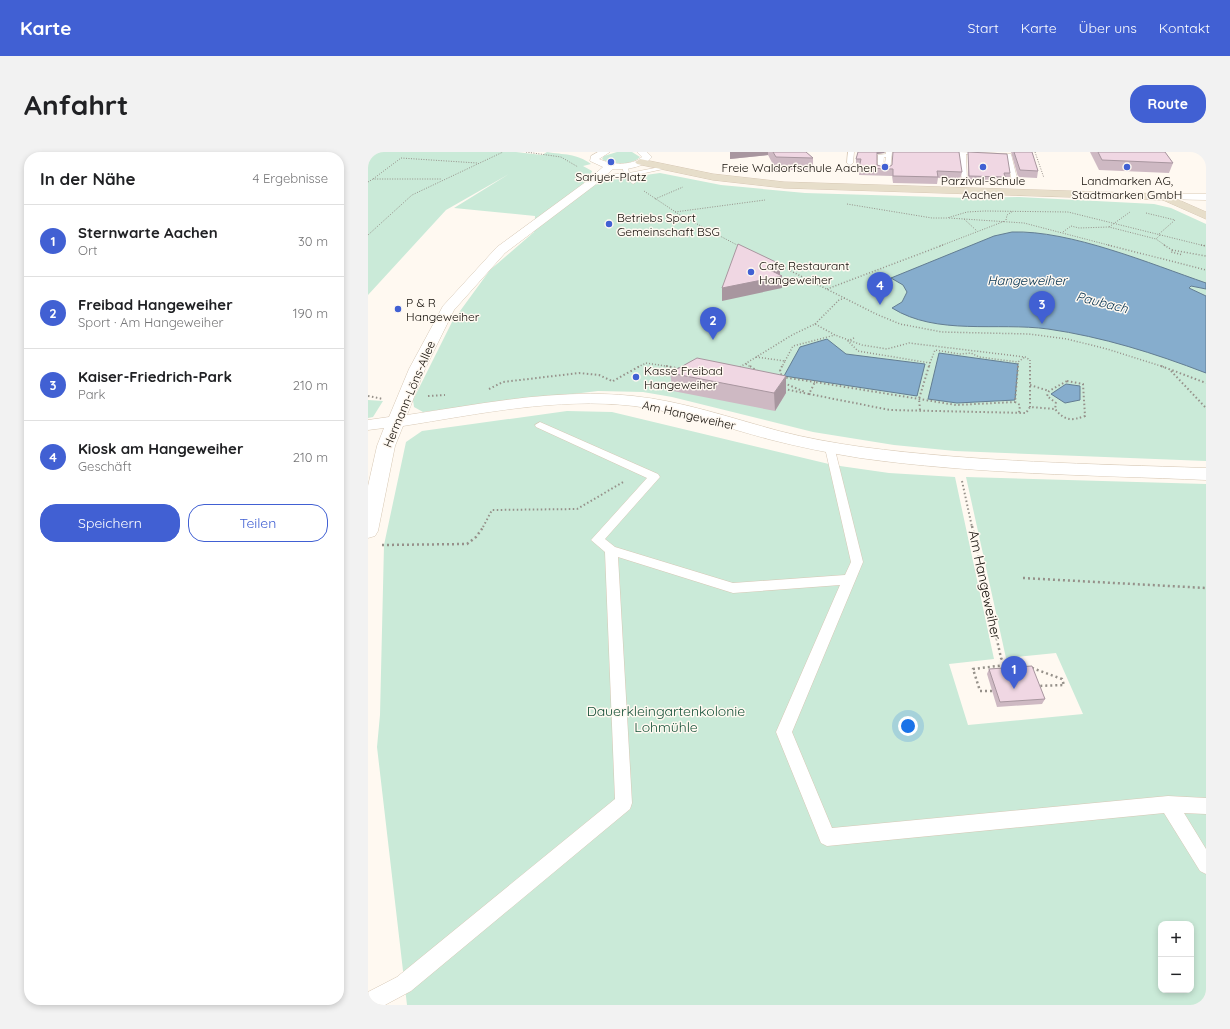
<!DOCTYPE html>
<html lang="de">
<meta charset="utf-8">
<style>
:root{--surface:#fff;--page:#f2f2f2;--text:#202124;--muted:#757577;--line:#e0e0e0;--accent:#4160d3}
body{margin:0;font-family:Quicksand,sans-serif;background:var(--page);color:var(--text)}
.controls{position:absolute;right:12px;bottom:12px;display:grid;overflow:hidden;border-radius:8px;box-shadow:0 2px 6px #0003}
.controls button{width:36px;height:36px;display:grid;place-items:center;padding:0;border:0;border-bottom:1px solid var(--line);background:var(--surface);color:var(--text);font:20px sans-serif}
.you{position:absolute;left:540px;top:574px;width:14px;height:14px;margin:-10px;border:3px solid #fff;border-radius:50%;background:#1a73e8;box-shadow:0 0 0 6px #1a73e833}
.badge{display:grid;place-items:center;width:26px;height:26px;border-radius:50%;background:var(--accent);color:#fff;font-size:13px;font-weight:700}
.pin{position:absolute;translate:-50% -33px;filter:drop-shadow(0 1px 2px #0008)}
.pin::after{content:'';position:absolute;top:21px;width:14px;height:12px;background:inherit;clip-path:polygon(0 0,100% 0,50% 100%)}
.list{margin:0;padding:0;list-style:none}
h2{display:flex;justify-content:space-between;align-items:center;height:52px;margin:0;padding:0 16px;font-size:17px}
h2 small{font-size:13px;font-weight:400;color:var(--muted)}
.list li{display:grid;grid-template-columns:26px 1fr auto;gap:12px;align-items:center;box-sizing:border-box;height:72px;padding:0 16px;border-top:1px solid var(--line)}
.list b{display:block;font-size:15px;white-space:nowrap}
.list p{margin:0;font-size:13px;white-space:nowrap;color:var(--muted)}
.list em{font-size:13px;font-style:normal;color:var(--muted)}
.actions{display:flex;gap:8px;padding:12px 16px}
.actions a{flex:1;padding:9px 0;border:1px solid var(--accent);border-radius:16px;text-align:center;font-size:14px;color:var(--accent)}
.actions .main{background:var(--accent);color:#fff}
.map{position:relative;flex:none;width:838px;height:853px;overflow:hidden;border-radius:16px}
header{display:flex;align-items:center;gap:24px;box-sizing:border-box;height:56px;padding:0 20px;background:var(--accent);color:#fff}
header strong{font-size:19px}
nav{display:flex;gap:22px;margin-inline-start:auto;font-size:14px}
.intro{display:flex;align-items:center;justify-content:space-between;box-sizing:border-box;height:96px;padding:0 24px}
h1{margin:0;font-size:28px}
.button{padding:10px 18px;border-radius:16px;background:var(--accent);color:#fff;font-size:14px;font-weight:700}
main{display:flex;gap:24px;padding:0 24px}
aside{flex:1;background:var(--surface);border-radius:16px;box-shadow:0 2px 6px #0003}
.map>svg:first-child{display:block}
.green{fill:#caead8;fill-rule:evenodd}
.water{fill:#86adcd;stroke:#637d92}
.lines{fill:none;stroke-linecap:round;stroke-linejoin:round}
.lane-casing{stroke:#d7c8b5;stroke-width:1}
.street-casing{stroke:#d7c8b5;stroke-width:1}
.secondary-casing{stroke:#d7c8b5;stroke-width:1}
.path-far3{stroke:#96918a;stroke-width:1;stroke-dasharray:1 1.5;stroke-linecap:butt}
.path-far2{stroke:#96918a;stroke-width:1.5;stroke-dasharray:1 2;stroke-linecap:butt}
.path-far1{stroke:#96918a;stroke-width:2;stroke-dasharray:1.5 2.5;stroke-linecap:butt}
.path{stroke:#96918a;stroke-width:2.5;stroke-dasharray:2 3;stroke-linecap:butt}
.lane{fill:#fff;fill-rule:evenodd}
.street{fill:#fff;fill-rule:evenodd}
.secondary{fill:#e7deca;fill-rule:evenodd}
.wall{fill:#ceb9c3}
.shaded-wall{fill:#a8969f}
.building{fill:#f0d7e3;stroke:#a8969f}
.poi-dot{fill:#4160d3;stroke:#fff9f1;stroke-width:1.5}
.labels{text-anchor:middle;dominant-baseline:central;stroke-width:3;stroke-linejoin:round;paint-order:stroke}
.far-poi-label{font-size:12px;fill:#120d07;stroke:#fff9f1;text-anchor:start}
.far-street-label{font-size:12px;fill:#120d07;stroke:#fff9f1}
.far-water-label{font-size:13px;font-style:italic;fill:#002e4d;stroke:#fff9f1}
.street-label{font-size:14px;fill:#120d07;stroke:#fff9f1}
.park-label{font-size:14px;fill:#155037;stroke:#fff9f1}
</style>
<header>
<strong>Karte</strong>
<nav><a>Start</a><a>Karte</a><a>Über uns</a><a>Kontakt</a></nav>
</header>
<div class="intro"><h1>Anfahrt</h1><a class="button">Route</a></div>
<main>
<aside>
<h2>In der Nähe<small>4 Ergebnisse</small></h2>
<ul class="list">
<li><span class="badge">1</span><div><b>Sternwarte Aachen</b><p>Ort</p></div><em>30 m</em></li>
<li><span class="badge">2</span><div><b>Freibad Hangeweiher</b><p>Sport · Am Hangeweiher</p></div><em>190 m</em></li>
<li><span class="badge">3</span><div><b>Kaiser-Friedrich-Park</b><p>Park</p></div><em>210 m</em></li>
<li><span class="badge">4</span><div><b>Kiosk am Hangeweiher</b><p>Geschäft</p></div><em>210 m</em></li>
</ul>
<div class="actions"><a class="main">Speichern</a><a>Teilen</a></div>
</aside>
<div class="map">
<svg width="838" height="853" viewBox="0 0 838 853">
<rect width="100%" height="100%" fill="#fff9f1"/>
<!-- green -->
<g class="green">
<path d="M5,0H148L174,3L179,0C196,3 208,1 223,12L215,14L224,19L221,27L216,31L228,33L234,29L292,21L353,33L437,41L602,46L651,45L786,52L803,56L838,72V309L587,299L526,293L445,280L304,245L275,240L230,239L55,260L46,255L45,248L84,170L122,118L166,80L167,64L86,56L141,22L78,58L0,143V3Z"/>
<path d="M249,0H264L272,5C264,13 243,14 234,7L236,4Z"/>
<path d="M0,248L15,249L5,265L0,266Z"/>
<path d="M199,259L244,260L465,313L521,321L587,325L626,507L581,512L600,573L715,562L688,501L638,506L598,325L838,332V853H39L9,595L12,563L16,393L38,290L54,279ZM793,772H823V838H793Z"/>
</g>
<!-- water -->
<g class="water">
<path d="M644,80C702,78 783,112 838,131V137L823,134L821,136L838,144V221C786,201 735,185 680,177C629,170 569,184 524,156L534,150L539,140L535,133L523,126L626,84Z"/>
<path d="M459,187L478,202L557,212L549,244L416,224L432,195Z"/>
<path d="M571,201L650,212L647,248L589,251L560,247Z"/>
<path d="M698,232L712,234V248L697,251L683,242Z"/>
</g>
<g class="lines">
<defs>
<g id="lane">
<path d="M480,0H486L485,11L482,13L479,11Z"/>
<path d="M518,0H524L522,19L519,21L510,19V3L518,2ZM516,5H518L516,17H515Z"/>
<path d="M591,0L643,2L650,30L647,32L644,30L639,4L598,2L599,28L594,29Z"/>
<path d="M257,13L260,15L261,21L297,14L300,16L263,24L268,30L265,32L257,25L230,27L227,25L256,21L254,15Z"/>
<path d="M172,270L290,322L292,325L237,387L247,395L365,431L477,423L483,410L457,296L462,293L466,294L495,410L424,580L464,676L800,644L838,646V662L816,661L838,697V722L832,719L796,661L459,694L453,691L408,580L472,433L365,441L250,405L264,651L262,657L43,839L17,853H0V840L29,825L247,647L237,400L223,388L279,326L168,275L167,273Z"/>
</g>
<g id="street">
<path d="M230,0H242L231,7C244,13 263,14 274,5L269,0H279L284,5C275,16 258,18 245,17L227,33L137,101L86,158L57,217L39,263C114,252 189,236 265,244C314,249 363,266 411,279C438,286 466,291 494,295C608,310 723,312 838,316V328C723,323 606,322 492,306C461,301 431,295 400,287C356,275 312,260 266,254C189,245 111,262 35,274L27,294L10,379L7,384L0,386V334L9,294L16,276L0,278V268L21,265L41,217L75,154L129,95L219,29L235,15L222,9L223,4Z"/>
<path d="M797,42H838V48L793,47L792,45Z"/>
</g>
<path id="secondary" d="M272,7L345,22L416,30L797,42L838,60V67L795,48L416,36L345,28L269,12L267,10Z"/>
</defs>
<!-- lane casing -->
<use href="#lane" class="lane-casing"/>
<!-- street casing -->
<use href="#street" class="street-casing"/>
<!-- secondary casing -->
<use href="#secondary" class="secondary-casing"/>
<!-- path-far3 -->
<g class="path-far3">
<path d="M158,0L193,5L210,15"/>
<path d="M667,0L676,26"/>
<path d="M5,27L33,6L109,11"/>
<path d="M0,30L5,27H74"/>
<path d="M276,39L312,63L371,94"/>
<path d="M287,47L315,35"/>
<path d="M479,52L564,66H579L599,60L617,59L700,60L837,94"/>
<path d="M307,60L397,48"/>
<path d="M778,61L807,68L791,82"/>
<path d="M581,66L656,71L744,94"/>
<path d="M596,67L609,79"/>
<path d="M638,68L639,63L645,59"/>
<path d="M741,75L762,60"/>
<path d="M695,80L703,74L711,76L741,75L788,87"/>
<path d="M0,83L44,43L135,0"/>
<path d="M792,83L788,87L798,94"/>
<path d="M572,94L637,69"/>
</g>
<!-- path-far2 -->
<g class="path-far2">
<path d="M370,93L372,94"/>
<path d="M740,93L838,118"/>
<path d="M796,93L804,98L803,100L815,103"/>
<path d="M833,93L838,94"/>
<path d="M804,98L838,104"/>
<path d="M409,112L508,162L532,172L574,180L661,182L699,187L739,197L796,215"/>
<path d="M459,137L575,93"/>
<path d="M447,172L471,148L477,146"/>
<path d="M486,186L480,189L490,199L562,211L561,215"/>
<path d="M388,205L417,209L414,215"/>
<path d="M417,209L425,194L467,183"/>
<path d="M562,211L567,198L592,202L603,201L611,205L650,210L657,205"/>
<path d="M378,212L383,215"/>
<path d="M270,215L278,211L304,215"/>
<path d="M372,215L424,183L447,172L467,183L494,193L519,197L541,191L657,205L662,208V215"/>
<path d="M650,215V210"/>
</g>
<!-- path-far1 -->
<g class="path-far1">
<path d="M298,214L313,217"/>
<path d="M382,214L389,219"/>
<path d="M414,214L412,219L414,225L447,230"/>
<path d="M650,214L647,250L652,253L651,261"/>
<path d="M662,214V255"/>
<path d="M793,214L838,231"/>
<path d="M371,216L373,214"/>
<path d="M803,219L838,256"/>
<path d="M245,229L272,214"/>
<path d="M699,229L715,232L717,264C703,269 697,269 687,257L688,251L679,244L681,239Z"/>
<path d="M416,231L437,240"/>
<path d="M662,233L681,239"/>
<path d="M121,237L135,230L211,221L231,223L244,229"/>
<path d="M416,237L441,242L447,230L588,253L647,250"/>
<path d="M441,242L522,258L658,261L662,255L687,257"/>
<path d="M0,244L15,247"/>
<path d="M60,244L77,243"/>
<path d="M552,258L551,247L561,214"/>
<path d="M594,329L604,375"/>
<path d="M115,375L124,358L209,357L257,329"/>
</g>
<!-- path -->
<g class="path">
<path d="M604,374L633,506L637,513L653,515"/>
<path d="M14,393L99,392L108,385L116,374"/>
<path d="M655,426L838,436"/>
<path d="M664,516L694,527L696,533L669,534"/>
<path d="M624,539H612L605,517L637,513"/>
</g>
<!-- lane -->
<use href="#lane" class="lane"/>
<!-- street -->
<use href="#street" class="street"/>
<!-- secondary -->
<use href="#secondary" class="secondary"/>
</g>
<!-- wall -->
<g class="wall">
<path d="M362,0H438L445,6V18H408L400,3L362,7Z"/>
<path d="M490,0H517L516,1L509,2V13L519,16L594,20L592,27L570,26L569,32L525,31L524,24L491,23L492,14H488V7Z"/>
<path d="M600,0L642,21V25H637L636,28H600Z"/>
<path d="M630,0H664L670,19L669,26L650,25L643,0Z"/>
<path d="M722,0H797L805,11L801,21L731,18Z"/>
<path d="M302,221L418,241L407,259L305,239Z"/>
<path d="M621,517L677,547L674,552L629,555L619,522Z"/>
</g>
<!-- shaded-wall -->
<g class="shaded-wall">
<path d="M362,0H400V3L362,7Z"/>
<path d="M509,0H517L516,1L509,2Z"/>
<path d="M412,112V124H414V136L354,149V136Z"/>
<path d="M418,224V241L407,259L406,241Z"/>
</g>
<!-- building -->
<g class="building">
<path d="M405,0H438L445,6L408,5Z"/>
<path d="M490,0H509V13L519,16L524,13L525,0H591L594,20L569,19L570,25L525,24V17L491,16L493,7H488Z"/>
<path d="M600,0L639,2L642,21H636L637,25L601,24Z"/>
<path d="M646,0H664L670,19L652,18Z"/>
<path d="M730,0H797L805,11L734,8Z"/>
<path d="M370,92L412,112L400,117L414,124L354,136Z"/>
<path d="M329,206L418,224L406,241L302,221Z"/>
<path d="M664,514L677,547L632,550L621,517Z"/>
</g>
<!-- markers -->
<g class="poi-dot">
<circle cx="243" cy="10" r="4"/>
<circle cx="517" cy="15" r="4"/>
<circle cx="615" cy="15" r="4"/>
<circle cx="759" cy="15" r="4"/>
<circle cx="241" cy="72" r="4"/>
<circle cx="383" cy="120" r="4"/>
<circle cx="30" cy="157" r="4"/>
<circle cx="268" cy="225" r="4"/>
</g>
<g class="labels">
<!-- far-poi labels -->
<g class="far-poi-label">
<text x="509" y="15" text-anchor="end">Freie Waldorfschule Aachen</text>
<text x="243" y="24" text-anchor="middle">Sariyer-Platz</text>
<text x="615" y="28" text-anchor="middle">Parzival-Schule<tspan x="615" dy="14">Aachen</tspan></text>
<text x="759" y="28" text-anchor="middle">Landmarken AG,<tspan x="759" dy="14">Stadtmarken GmbH</tspan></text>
<text x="249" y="65">Betriebs Sport<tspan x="249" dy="14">Gemeinschaft BSG</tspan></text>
<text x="391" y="113">Cafe Restaurant<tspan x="391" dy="14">Hangeweiher</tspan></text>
<text x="38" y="150">P &amp; R<tspan x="38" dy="14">Hangeweiher</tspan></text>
<text x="276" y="218">Kasse Freibad<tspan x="276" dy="14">Hangeweiher</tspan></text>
</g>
<!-- far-street labels -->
<g class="far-street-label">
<text transform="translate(41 242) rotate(-67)">Hermann-Löns-Allee</text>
<text transform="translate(321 263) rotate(13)">Am Hangeweiher</text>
</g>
<!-- far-water labels -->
<g class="far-water-label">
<text x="659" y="128">Hangeweiher</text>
<text transform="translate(734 150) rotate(14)">Paubach</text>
</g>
<!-- street labels -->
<g class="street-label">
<text transform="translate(617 433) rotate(78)">Am Hangeweiher</text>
</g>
<!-- park labels -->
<g class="park-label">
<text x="298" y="559">Dauerkleingartenkolonie<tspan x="298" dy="16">Lohmühle</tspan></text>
</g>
</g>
</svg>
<div class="controls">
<button>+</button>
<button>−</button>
</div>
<div class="you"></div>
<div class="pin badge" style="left:646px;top:537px">1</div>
<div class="pin badge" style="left:345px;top:188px">2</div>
<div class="pin badge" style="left:674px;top:172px">3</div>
<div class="pin badge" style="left:512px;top:153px">4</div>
</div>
</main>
